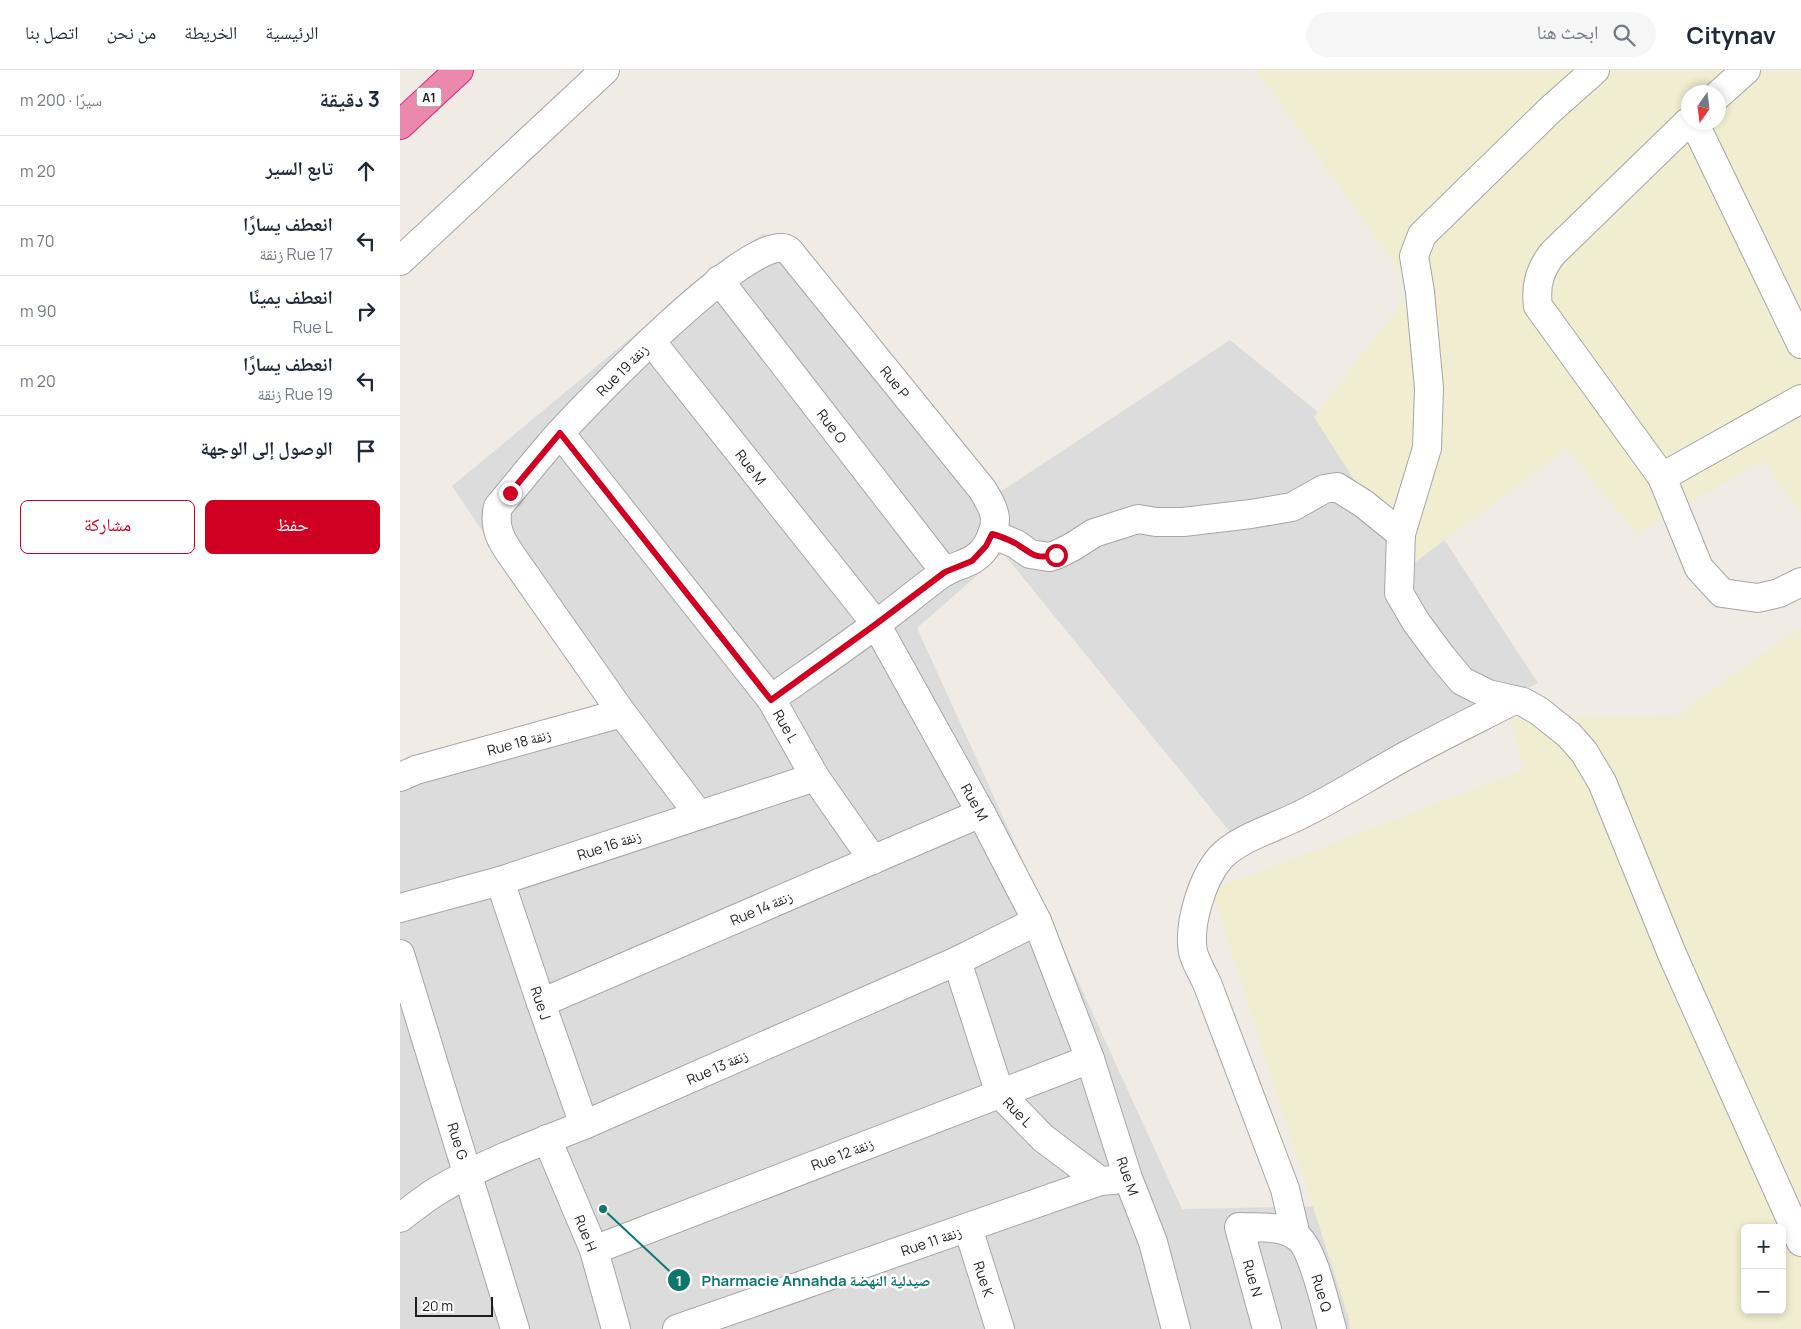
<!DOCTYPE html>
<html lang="ar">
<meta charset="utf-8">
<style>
:root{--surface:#fff;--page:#f6f6f7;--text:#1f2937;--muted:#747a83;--line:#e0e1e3;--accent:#cf0022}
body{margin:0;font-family:Manrope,"Noto Naskh Arabic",sans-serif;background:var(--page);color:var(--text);direction:rtl}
.controls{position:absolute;right:15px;bottom:15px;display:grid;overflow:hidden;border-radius:8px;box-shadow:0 2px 8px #0003}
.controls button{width:45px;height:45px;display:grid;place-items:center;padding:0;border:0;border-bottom:1px solid var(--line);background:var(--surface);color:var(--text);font:25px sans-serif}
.compass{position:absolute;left:1281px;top:15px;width:45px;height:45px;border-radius:50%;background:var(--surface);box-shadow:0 2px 8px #0003;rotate:194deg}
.scale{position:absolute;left:15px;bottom:12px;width:78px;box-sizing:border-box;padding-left:5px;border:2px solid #1f1f1f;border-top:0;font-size:14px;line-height:18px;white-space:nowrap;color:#1f1f1f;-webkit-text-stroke:4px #fff;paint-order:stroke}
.stop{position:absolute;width:15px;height:15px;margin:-11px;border:4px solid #cf0022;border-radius:50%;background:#fff}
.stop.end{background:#cf0022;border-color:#fff;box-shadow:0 1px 5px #0008}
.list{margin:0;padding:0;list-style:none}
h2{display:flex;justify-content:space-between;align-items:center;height:65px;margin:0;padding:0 20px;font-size:21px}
h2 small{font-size:16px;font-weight:400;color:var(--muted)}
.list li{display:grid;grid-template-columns:32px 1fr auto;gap:15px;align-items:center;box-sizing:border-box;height:70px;padding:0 20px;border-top:1px solid var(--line)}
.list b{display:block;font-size:19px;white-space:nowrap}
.list p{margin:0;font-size:16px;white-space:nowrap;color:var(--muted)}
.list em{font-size:16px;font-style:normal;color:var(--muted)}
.actions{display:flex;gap:10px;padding:15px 20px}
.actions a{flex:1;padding:11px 0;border:1px solid var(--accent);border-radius:8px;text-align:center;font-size:18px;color:var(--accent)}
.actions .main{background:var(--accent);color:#fff}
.icon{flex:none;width:28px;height:28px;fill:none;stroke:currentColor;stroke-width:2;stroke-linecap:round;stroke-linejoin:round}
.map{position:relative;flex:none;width:1401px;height:1259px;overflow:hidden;direction:ltr}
header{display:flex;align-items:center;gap:30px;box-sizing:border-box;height:70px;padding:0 25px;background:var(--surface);border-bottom:1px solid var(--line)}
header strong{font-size:24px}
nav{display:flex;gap:28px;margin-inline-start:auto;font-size:18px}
.search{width:350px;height:45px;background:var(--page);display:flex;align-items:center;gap:12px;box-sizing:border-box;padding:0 18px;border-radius:28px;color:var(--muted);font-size:19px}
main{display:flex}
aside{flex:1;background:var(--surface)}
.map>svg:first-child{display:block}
.residential{fill:#dddcdc}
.farmland{fill:#f0edd0;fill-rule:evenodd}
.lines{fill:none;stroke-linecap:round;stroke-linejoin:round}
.minor-casing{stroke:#a6a6a6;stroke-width:30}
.highway-casing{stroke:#e41d82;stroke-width:30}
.minor{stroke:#fff;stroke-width:28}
.highway{stroke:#eb89ac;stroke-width:28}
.route{stroke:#cf0022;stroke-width:6}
.labels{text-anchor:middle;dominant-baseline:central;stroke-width:5;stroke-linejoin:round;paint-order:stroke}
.shield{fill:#fff;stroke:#626262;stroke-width:1}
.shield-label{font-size:12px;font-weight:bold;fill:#1f1f1f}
.street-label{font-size:14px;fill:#1f1f1f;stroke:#fff}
.leader{fill:none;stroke:#0f766e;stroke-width:2}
.callout-dot{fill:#0f766e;stroke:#fff;stroke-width:2}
.mark-label{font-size:15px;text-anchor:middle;font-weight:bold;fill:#fff}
.callout-label{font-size:15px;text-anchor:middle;font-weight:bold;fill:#0f766e;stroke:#fff;stroke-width:5;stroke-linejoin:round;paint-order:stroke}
</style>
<header>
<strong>Citynav</strong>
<div class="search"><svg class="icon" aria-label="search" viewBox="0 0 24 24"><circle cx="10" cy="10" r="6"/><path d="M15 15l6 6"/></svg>ابحث هنا</div>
<nav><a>الرئيسية</a><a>الخريطة</a><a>من نحن</a><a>اتصل بنا</a></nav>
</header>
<main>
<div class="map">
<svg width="1401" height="1259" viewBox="0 0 1401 1259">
<rect width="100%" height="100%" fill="#f1ebe5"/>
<!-- residential -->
<path class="residential" d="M364,163L585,432L830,270L1010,417L1138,613L835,768L603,483L517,558L782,1139L937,1136L950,1259H0V697L205,642L52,416L314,199Z"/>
<!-- farmland -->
<g class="farmland">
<path d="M857,0H1401V444L1363,390L1237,464L1167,379L1010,496L914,347L1012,219ZM1288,22H1318V52H1288Z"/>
<path d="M1401,557V1259H952L812,820L1124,700L1110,648L1275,646ZM1345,1158H1382V1240H1345Z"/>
</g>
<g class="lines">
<defs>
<g id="minor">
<path d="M1318,25L1346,0"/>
<path d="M1288,52L1153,183C1140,199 1135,215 1138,236L1262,407L1299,498L1322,523L1358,528L1379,523L1401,512"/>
<path d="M1294,52L1401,274"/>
<path d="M0,191L205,0"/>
<path d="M319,210L545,502"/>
<path d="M251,271L476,554L581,743L637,851L690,989L728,1108L753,1172L776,1259"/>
<path d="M160,363L371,629L415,707L473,790"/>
<path d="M1262,407L1401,329"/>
<path d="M592,464L616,474L630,484L649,487L656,485L672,477L694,463L738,449L756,452H783L851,444L892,437L924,419L937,417L964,434L1001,464L999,523L1016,552L1042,587L1062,611L1088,624L1123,632L1139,641L1169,665L1184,682L1202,712L1272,884L1401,1172"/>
<path d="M1001,464L1027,378L1029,318L1020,222L1014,186L1022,165L1150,40L1195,0"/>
<path d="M0,707L16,700L222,643"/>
<path d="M299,745L222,643L114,489C102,472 93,459 98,437C118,413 138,388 159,364C191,329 341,173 382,178C388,178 391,183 394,187L582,419C595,440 601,451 587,475C576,494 559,493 543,503C520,519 499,538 476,554C442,580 406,604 371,629"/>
<path d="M100,811L141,933L184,1055"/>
<path d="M0,838L100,811L415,707"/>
<path d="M0,884L115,1259"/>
<path d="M557,891L600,1024L643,1068L700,1111L714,1110"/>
<path d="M141,933L581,743"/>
<path d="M147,1069L194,1180L216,1259"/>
<path d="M0,1148C12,1139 24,1129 37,1121C82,1094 135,1074 184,1055L557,891L637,851"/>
<path d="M568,1158L600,1259"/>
<path d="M896,1166L885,1119L807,913C802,903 796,893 793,882C788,855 802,809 820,788C838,768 875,758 900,745C937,727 972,704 1009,684C1044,665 1079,648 1114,630"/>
<path d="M194,1180L690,989"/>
<path d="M277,1259L700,1111"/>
<path d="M867,1259L839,1157C857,1158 880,1155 896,1166C913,1176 926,1239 932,1259"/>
</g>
<path id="highway" d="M0,55L59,0"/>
</defs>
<!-- minor casing -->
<use href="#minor" class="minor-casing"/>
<!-- highway casing -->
<use href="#highway" class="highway-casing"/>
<!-- minor -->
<use href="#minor" class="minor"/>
<!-- highway -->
<use href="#highway" class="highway"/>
</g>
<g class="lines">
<!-- route -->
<path class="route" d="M110,423L160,363L371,630L476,554L545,502L572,491L586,476L592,464C600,466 607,469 615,473C632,483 633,490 656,485"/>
</g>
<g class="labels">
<!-- shield labels -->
<rect class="shield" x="16.5" y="17.5" width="25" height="19" rx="4"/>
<g class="shield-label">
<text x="29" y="27">A1</text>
</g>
<!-- street labels -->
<g class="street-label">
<text transform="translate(222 300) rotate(-45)">Rue 19 زنقة</text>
<text transform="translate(495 312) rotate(51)">Rue P</text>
<text transform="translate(432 356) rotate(52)">Rue O</text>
<text transform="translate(351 397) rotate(52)">Rue M</text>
<text transform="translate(386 656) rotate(60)">Rue L</text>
<text transform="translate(119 672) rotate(-15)">Rue 18 زنقة</text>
<text transform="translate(575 732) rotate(61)">Rue M</text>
<text transform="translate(209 775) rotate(-18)">Rue 16 زنقة</text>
<text transform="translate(361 838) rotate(-23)">Rue 14 زنقة</text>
<text transform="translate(141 933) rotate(71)">Rue J</text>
<text transform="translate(317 997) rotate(-24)">Rue 13 زنقة</text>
<text transform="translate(618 1042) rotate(46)">Rue L</text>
<text transform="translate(58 1071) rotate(73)">Rue G</text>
<text transform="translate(442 1084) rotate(-21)">Rue 12 زنقة</text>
<text transform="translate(728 1106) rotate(71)">Rue M</text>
<text transform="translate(186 1163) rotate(68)">Rue H</text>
<text transform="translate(531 1171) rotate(-19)">Rue 11 زنقة</text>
<text transform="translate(853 1208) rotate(74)">Rue N</text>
<text transform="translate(584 1209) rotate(72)">Rue K</text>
<text transform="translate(922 1223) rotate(73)">Rue Q</text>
</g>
</g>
<!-- callouts -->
<path class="leader" d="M203 1139L279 1210"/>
<g class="callout-dot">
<circle cx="203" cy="1139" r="5"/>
<circle cx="279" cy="1210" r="12"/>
</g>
<g class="mark-label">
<text x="279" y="1216">1</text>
</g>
<g class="callout-label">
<text x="416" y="1216">Pharmacie Annahda صيدلية النهضة</text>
</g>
</svg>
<div class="controls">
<button>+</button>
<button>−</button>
</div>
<svg class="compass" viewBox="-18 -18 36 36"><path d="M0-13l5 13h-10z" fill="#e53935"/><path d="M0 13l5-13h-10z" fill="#747a83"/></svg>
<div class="scale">20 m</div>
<div class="stop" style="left:656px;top:485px"></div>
<div class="stop end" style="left:110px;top:423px"></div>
</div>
<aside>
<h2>3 دقيقة<small>سيرًا · 200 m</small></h2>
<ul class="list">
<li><svg class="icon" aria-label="ahead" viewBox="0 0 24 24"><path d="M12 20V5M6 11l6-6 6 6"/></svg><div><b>تابع السير</b></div><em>20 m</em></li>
<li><svg class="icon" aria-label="left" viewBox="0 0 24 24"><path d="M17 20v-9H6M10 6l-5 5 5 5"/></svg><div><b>انعطف يسارًا</b><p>Rue 17 زنقة</p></div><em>70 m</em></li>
<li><svg class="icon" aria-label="right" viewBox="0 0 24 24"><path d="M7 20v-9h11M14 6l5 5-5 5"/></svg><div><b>انعطف يمينًا</b><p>Rue L</p></div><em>90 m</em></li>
<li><svg class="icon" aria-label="left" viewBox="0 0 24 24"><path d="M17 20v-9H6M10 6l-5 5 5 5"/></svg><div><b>انعطف يسارًا</b><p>Rue 19 زنقة</p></div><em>20 m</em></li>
<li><svg class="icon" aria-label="arrive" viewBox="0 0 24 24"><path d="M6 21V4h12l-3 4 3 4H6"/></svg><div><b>الوصول إلى الوجهة</b></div></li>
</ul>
<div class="actions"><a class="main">حفظ</a><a>مشاركة</a></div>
</aside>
</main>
